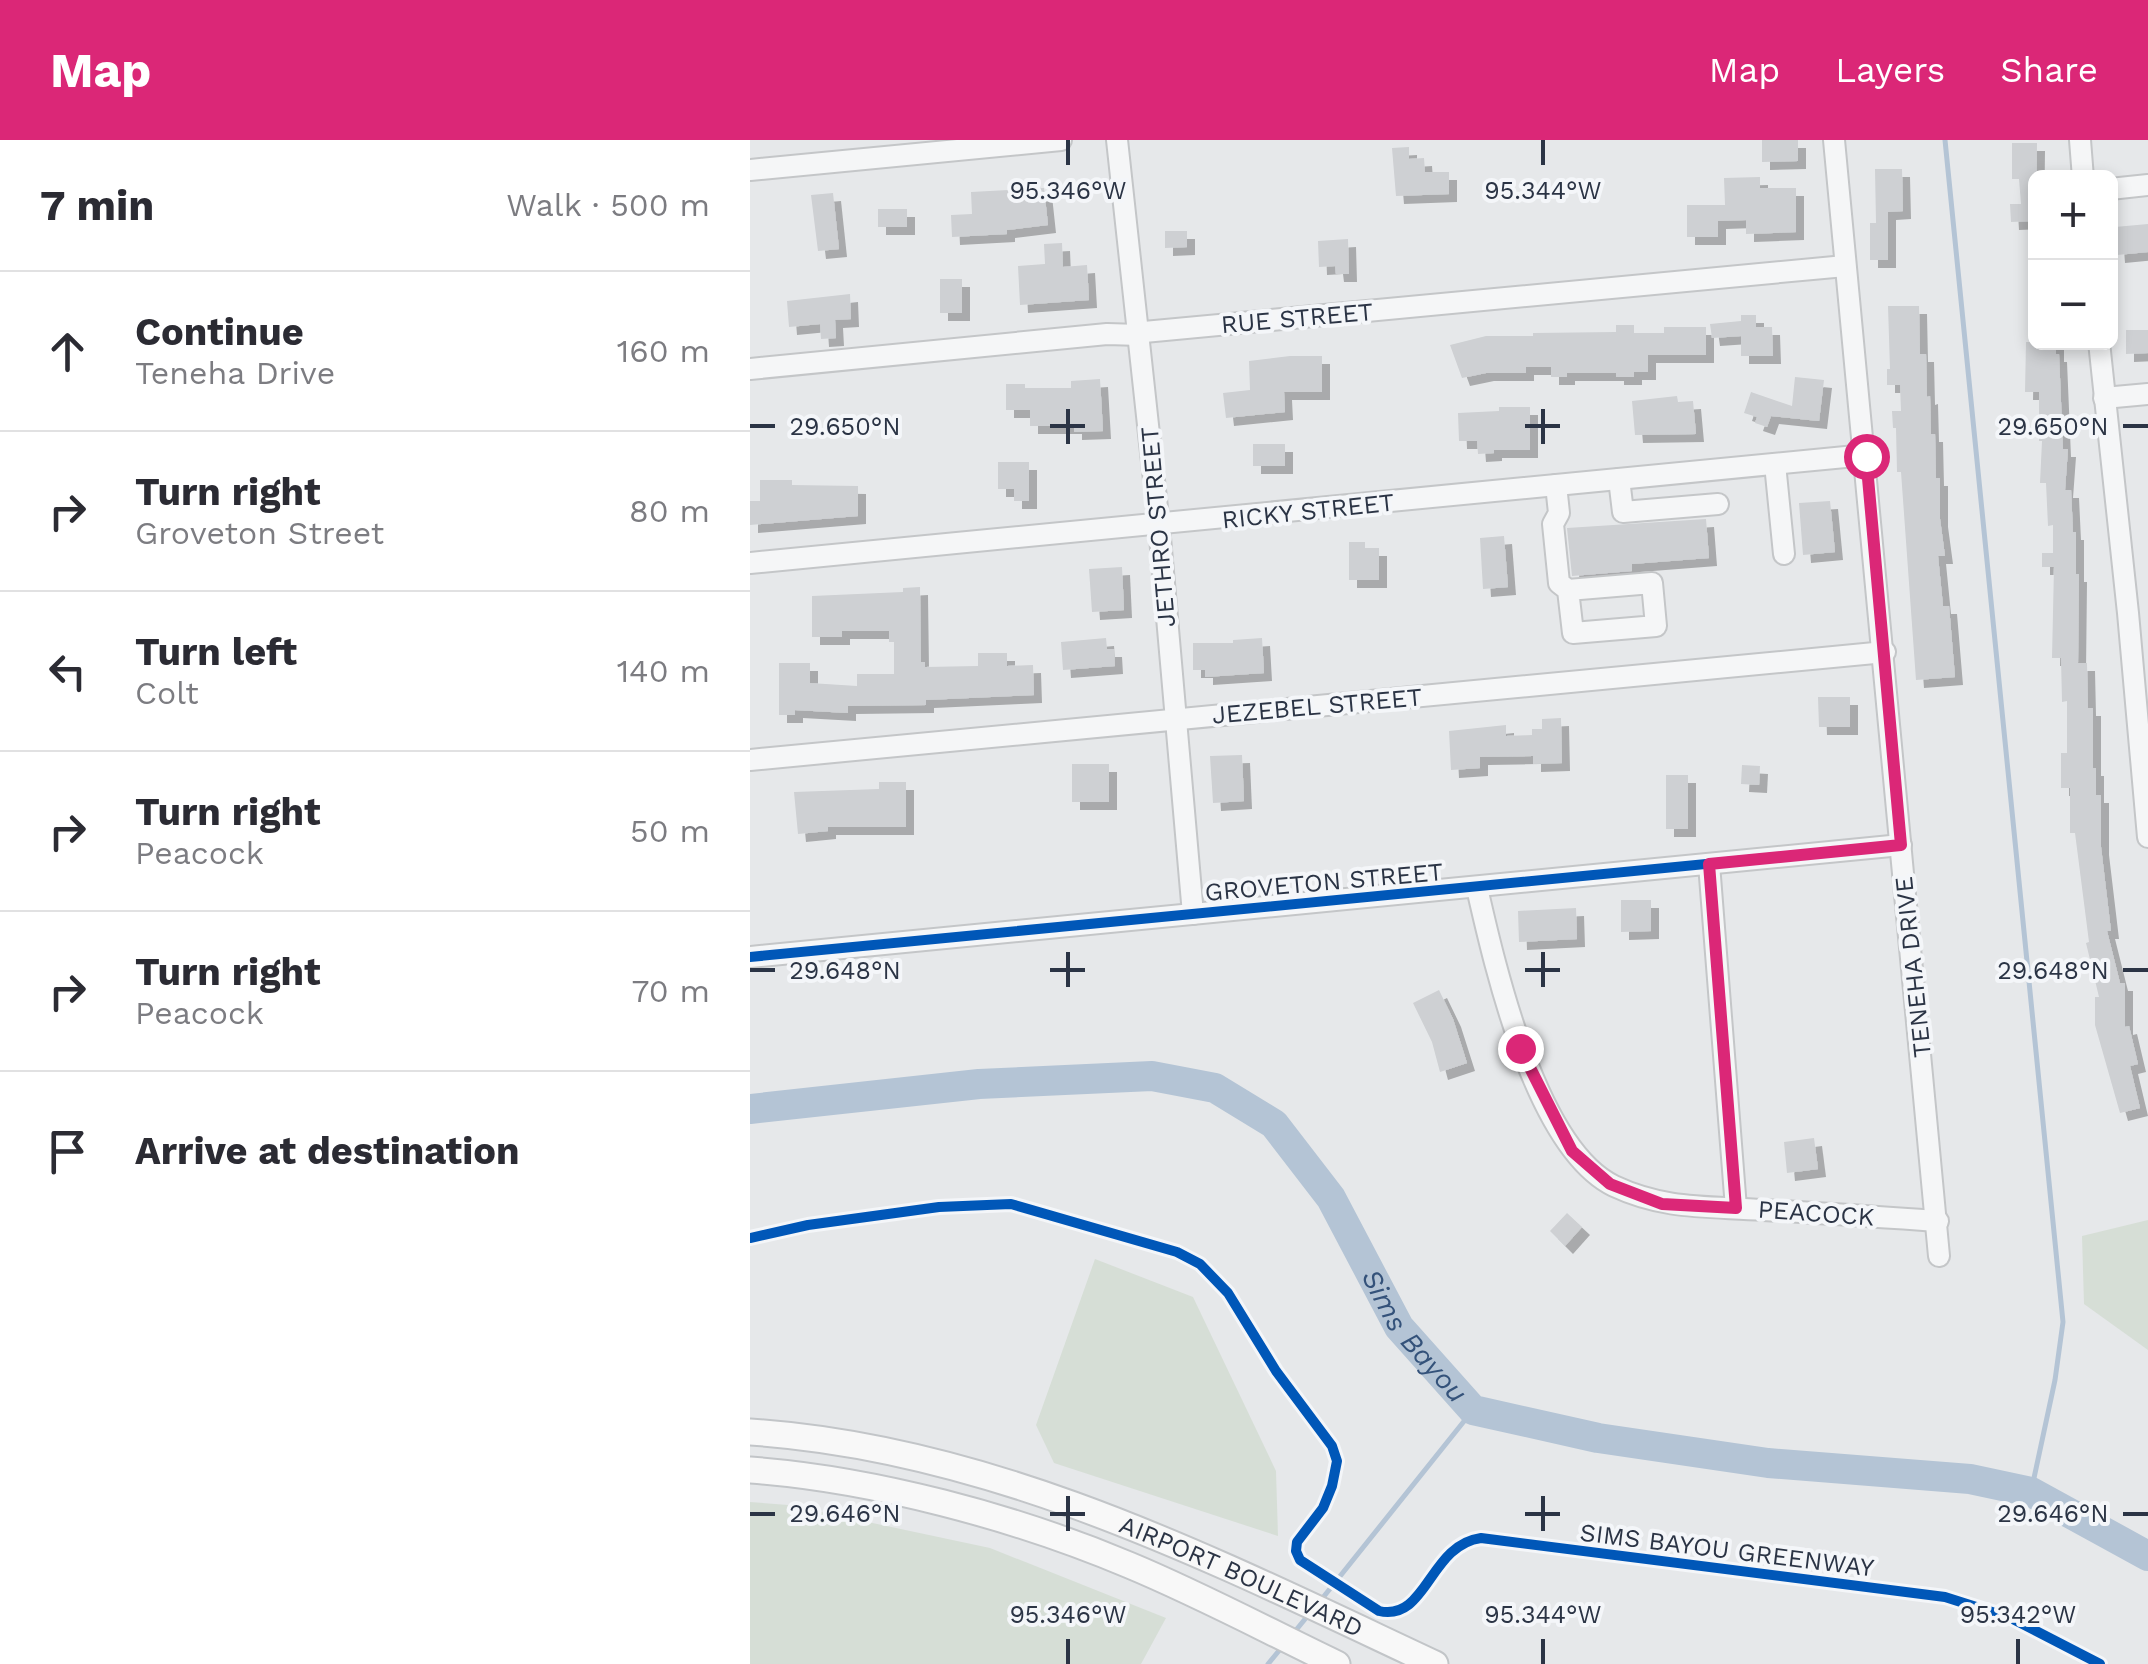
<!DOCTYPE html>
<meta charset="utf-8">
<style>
:root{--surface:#fff;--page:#f2f2f3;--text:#2b2b33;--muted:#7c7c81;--line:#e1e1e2;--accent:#db2777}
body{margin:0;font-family:"Work Sans",sans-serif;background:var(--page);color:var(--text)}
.controls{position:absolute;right:30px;top:30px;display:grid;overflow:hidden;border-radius:15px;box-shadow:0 5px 15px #0003}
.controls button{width:90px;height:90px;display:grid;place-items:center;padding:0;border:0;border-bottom:2px solid var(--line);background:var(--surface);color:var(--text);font:50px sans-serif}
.stop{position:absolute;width:30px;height:30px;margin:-22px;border:8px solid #db2777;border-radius:50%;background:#fff}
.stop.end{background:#db2777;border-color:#fff;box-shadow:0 2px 10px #0008}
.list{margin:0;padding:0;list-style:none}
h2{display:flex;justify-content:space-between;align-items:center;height:130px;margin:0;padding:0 40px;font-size:42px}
h2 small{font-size:32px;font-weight:400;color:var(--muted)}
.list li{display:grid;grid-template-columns:65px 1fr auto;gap:30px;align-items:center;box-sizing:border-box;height:160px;padding:0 40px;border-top:2px solid var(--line)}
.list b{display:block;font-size:38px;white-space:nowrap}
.list p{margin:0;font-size:32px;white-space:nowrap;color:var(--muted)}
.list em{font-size:32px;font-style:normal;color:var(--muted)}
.icon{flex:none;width:55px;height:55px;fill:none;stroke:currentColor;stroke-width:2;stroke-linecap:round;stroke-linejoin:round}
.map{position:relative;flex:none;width:1398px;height:1524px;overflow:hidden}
header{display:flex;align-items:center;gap:60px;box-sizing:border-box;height:140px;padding:0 50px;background:var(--accent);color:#fff}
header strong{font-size:48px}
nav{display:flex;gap:55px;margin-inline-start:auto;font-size:35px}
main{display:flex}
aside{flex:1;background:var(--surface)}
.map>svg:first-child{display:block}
.green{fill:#d6ded6}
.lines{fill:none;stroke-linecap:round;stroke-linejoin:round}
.stream{stroke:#b4c4d5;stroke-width:5}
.river{stroke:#b4c4d5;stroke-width:30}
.building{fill:#ced0d3;filter:url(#shadow)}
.minor-casing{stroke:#c4c6c8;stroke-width:24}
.major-casing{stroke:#c2c5c8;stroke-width:29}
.minor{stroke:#f5f6f7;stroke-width:20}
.major{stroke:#f8f8f8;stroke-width:25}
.cycleway-casing{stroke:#f4f6f9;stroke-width:16}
.cycleway{stroke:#0057b8;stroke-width:10}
.route{stroke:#db2777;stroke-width:12}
.ticks{fill:none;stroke:#2b3445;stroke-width:4}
.labels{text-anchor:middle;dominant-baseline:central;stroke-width:8;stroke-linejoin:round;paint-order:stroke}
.street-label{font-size:25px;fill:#2b3445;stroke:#f4f6f9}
.water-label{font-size:28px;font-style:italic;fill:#34527a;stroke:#f4f6f9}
.ticks-label{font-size:25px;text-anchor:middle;fill:#2b3445;stroke:#f4f6f9;stroke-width:8;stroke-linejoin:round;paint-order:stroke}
</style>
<header>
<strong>Map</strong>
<nav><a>Map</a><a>Layers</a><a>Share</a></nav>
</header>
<main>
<aside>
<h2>7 min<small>Walk · 500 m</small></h2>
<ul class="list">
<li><svg class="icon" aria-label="ahead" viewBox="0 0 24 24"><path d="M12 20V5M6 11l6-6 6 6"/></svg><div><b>Continue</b><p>Teneha Drive</p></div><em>160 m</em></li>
<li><svg class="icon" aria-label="right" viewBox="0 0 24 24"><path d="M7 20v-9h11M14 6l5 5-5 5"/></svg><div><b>Turn right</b><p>Groveton Street</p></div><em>80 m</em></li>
<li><svg class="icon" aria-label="left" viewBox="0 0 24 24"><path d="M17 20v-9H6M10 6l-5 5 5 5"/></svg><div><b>Turn left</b><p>Colt</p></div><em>140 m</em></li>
<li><svg class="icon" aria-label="right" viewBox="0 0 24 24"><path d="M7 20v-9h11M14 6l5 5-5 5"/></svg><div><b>Turn right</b><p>Peacock</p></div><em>50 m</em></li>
<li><svg class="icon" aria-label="right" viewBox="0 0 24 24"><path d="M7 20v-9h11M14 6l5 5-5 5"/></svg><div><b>Turn right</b><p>Peacock</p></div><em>70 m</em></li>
<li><svg class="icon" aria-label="arrive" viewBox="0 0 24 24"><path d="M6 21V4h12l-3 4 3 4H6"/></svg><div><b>Arrive at destination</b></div></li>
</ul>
</aside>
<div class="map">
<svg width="1398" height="1524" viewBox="0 0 1398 1524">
<defs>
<filter id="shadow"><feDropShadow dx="8" dy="8" stdDeviation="0" flood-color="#0004"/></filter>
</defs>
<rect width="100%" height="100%" fill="#e6e8ea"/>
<!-- green -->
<g class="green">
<path d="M1398,1080V1210L1334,1164L1332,1096Z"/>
<path d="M345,1119L443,1157L526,1331L528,1396L304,1323L286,1285Z"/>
<path d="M0,1362L38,1365L240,1408L416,1478L391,1524H0Z"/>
</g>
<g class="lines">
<!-- stream -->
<g class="stream">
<path d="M1195,0L1313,1182L1305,1240L1281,1352"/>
<path d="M571,1460L723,1270"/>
<path d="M542,1495L560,1473"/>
<path d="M518,1524L532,1507"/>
</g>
<!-- river -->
<path class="river" id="s1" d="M0,969L229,944L402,936L465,948L524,984L581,1058L649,1187L723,1270L848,1298L1018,1323L1220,1339L1281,1352L1398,1416"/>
</g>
<!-- building -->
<g class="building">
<path d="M1012,0H1048V21L1012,22Z"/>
<path d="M1262,3H1287L1286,81L1261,82L1260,64H1271L1269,39H1262Z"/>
<path d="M659,7V19L674,18L675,32H699V54L646,56L642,8Z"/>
<path d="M1125,29H1152L1153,71L1138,72V120H1120V83H1126Z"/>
<path d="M1010,37V48H1046V92L996,94V80L968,81V97H937V65H975L974,38Z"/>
<path d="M294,48L298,85L257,90V94L202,97L201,75L222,74L221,52Z"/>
<path d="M83,53L89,109L68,111L61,55Z"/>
<rect x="128" y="69" width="29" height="18"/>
<path d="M1398,84V112L1367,115L1365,87Z"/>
<path d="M415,91H437V107L415,108Z"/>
<path d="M598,99L599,134H586L585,126L569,127L568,101Z"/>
<path d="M312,103L313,127L337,125L339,160L270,165L268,126L295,124L294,104Z"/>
<rect x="190" y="139" width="22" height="34"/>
<path d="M100,154L101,179L85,180L86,198L71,199L70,184L39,187L37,161Z"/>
<path d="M1138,166H1169L1170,214H1176L1177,257L1180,256L1181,294H1185L1186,338H1190V379L1195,416H1188L1193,466H1199L1205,537L1166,540L1151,332H1147L1146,288H1143L1142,271H1151L1150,245H1137V229H1140Z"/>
<path d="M991,175H1006V187H1022L1023,216H991V196L962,198L960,184L991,181Z"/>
<path d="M866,185H884V193H914V187H956V215H898V232H884V237H866V233H817V237H801V227H776V233H736L712,238L700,205L736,196H783V193L866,192Z"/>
<path d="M1376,190H1398V213L1376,214Z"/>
<path d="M1276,202H1306V214H1309L1313,309H1318L1315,350H1321L1323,392H1326V434H1329L1328,523H1337L1338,568H1343V628H1346V655H1351V707L1361,791H1357L1370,843H1375V887L1379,886L1388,924L1380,926L1390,968L1370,973L1345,885V857H1349L1336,803L1339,802L1325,693H1320V648H1311V613H1317V561L1312,562L1311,518H1302L1304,427H1292V413H1303V385L1298,386L1296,343H1290L1292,301H1289V252H1275Z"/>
<path d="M540,216H572V252H534L535,272L476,278L473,253L500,250L499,221Z"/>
<path d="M1045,237L1074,240L1069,281L1021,276L1017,287L1005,283L1007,277L994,273L1001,252L1042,266Z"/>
<path d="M350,239L353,291L324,292V286H280V270H256V244H275V248H321V241Z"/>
<path d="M927,256L928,262L943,261L946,294L885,295L882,261Z"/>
<path d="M749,267H780V310H744V313L728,314L727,301H709L708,273L749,271Z"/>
<rect x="503" y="304" width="32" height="22"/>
<path d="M248,322H279V361H264V349H248Z"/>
<path d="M10,340H42V345L108,346V376L0,385V361H10Z"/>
<path d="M1080,361L1085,412L1053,415L1049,363Z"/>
<path d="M956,379L959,418L882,424V431L822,436L817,388Z"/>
<path d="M754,396L758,447L733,449L730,398Z"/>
<path d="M599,402H615V408H629V440H599Z"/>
<path d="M372,427L374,470L342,472L339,429Z"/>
<path d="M170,447L171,522H175V527L228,526V513H257V526L283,525L284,555L176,560V565L98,566V573L45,570V575H29V523H60V543L107,546V534H144V502H139V491H92V497H62V456L153,452V448Z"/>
<path d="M356,498L357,509H364L365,526L313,530L311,502Z"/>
<path d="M512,498L514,533L455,537V530H443V503H483V500Z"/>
<path d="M1068,557H1100V587H1069Z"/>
<path d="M811,578L812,623L783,624V616L730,617V628L701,630L699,591L756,585V596L782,595V589H792V579Z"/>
<path d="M492,615L494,661L463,663L460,616Z"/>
<rect x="322" y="624" width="37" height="38"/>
<path d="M992,625L1010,626L1009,645L991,644Z"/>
<rect x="916" y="635" width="22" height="54"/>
<path d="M129,642H156V687H78V691L48,694L44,652L129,649Z"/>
<path d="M871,760H901V791L871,792Z"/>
<path d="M826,768L827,799L769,802L768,771Z"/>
<path d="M689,850L703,879L717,923L690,932L682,902L663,863Z"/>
<path d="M1064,998L1068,1029L1037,1033L1034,1002Z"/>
<path d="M817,1073L832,1087L815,1106L800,1091Z"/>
</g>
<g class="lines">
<defs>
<g id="minor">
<path d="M367,0L409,386L443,774"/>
<path d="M1084,0L1189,1116"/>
<path d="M1330,0L1333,38"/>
<path d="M0,30L311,0"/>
<path d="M1360,49L1398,45"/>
<path d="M1349,202L1378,473L1398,697"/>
<path d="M0,229L357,194L390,195L394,192L1095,126"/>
<path d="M1354,258L1398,254"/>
<path d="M1025,324L1034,414"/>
<path d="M869,339L873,372L968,364"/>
<path d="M806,345L809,373L803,384L809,443L818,450L823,493L906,486L902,443L818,450"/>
<path d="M0,423L1116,315"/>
<path d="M0,620L1135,512"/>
<path d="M959,724L986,1068"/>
<path d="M727,748C745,827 786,1008 864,1046C915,1070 958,1066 1013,1070C1071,1073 1129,1077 1188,1081"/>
<path d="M0,817L1151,705"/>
</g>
<g id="major">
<path id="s2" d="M0,1292C245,1308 467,1422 685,1524"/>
<path d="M0,1330C123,1339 265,1377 379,1425C449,1454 518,1491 587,1524"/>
</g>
</defs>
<!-- minor casing -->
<use href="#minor" class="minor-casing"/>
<!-- major casing -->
<use href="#major" class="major-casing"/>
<!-- minor -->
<use href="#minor" class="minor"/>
<!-- major -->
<use href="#major" class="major"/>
<defs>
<g id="cycleway">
<path d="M0,817L1151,705"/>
<path d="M0,1098L58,1085L189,1067L261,1064L427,1112L450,1124L478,1153L526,1231L582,1306L587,1321L582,1346L573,1368L547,1402L546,1411L550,1420L629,1471C677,1482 679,1405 731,1398L1195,1457L1261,1478L1350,1524"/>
</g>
</defs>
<!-- cycleway casing -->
<use href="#cycleway" class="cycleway-casing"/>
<!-- cycleway -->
<use href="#cycleway" class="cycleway"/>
</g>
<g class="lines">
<!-- route -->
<path class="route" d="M770,908L822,1011L860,1044L912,1064L986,1068L959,724L1151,705L1116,316"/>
</g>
<!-- ticks -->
<path class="ticks" d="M318,0V25M793,0V25M318,269V304M793,269V304M0,286H25M300,286H335M775,286H810M1373,286H1398M318,812V847M793,812V847M0,830H25M300,830H335M775,830H810M1373,830H1398M318,1356V1391M793,1356V1391M0,1374H25M300,1374H335M775,1374H810M1373,1374H1398M318,1499V1524M793,1499V1524M1268,1499V1524"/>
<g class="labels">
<!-- street labels -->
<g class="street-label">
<text transform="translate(547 178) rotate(-5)">RUE STREET</text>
<text transform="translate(558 371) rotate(-6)">RICKY STREET</text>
<text transform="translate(408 387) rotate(-95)">JETHRO STREET</text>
<text transform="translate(567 566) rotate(-5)">JEZEBEL STREET</text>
<text transform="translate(574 742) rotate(-5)">GROVETON STREET</text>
<text transform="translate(1163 827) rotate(-96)">TENEHA DRIVE</text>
<text transform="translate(1066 1073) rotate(4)">PEACOCK</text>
<text transform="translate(977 1410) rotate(7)">SIMS BAYOU GREENWAY</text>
<text stroke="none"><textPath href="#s2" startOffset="515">AIRPORT BOULEVARD</textPath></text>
</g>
<!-- water labels -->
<g class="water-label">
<text stroke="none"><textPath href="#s1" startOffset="792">Sims Bayou</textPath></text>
</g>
</g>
<g class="ticks-label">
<text x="318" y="59">95.346°W</text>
<text x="793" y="59">95.344°W</text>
<text x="95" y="295">29.650°N</text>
<text x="1303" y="295">29.650°N</text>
<text x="95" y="839">29.648°N</text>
<text x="1303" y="839">29.648°N</text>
<text x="95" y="1382">29.646°N</text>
<text x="1303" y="1382">29.646°N</text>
<text x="318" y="1483">95.346°W</text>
<text x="793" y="1483">95.344°W</text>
<text x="1268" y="1483">95.342°W</text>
</g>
</svg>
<div class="controls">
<button>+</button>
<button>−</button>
</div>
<div class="stop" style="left:1116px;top:316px"></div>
<div class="stop end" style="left:770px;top:908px"></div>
</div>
</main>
